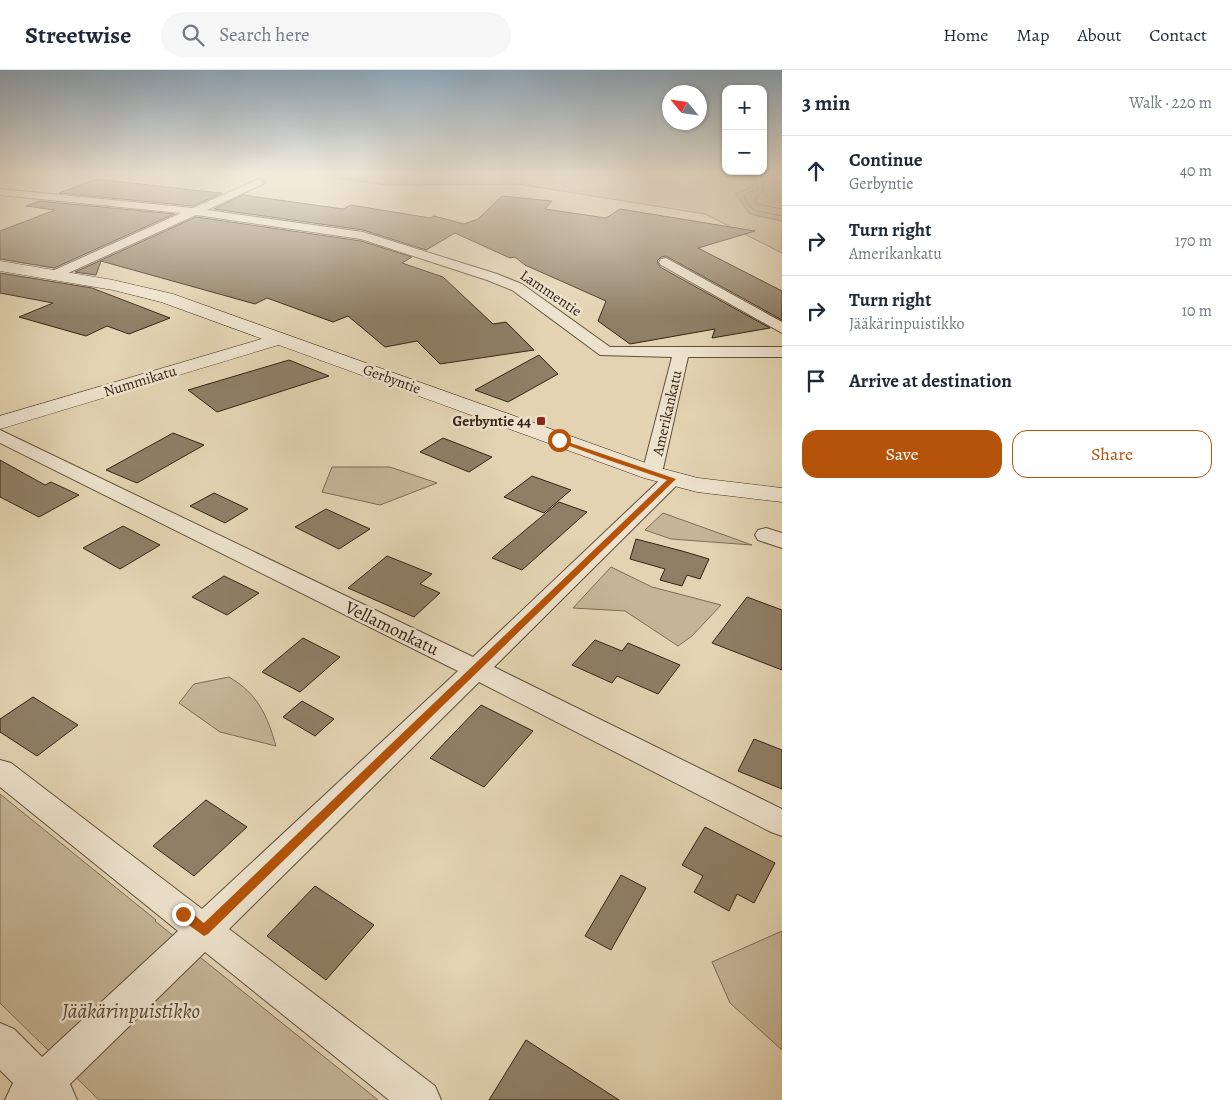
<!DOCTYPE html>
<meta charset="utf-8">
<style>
:root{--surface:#fff;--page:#f6f6f7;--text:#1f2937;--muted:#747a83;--line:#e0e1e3;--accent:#b45309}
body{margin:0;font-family:Alegreya,serif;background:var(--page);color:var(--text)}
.controls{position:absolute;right:15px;top:15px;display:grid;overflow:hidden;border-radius:10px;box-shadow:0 1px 4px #0004}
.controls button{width:45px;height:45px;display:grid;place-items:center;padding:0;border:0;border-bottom:1px solid var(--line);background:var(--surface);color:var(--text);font:25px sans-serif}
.compass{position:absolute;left:662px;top:15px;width:45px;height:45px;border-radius:50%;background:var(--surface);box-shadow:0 1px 4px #0004;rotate:299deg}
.stop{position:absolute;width:15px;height:15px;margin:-11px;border:4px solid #b45309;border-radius:50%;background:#fff}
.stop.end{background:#b45309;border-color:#fff;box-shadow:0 1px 5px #0008}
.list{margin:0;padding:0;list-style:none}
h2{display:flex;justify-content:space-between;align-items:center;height:65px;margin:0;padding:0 20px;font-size:21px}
h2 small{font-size:16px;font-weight:400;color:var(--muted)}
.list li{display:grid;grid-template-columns:32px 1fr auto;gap:15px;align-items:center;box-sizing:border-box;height:70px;padding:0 20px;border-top:1px solid var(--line)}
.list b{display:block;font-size:19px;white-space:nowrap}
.list p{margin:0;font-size:16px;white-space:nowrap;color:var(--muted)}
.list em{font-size:16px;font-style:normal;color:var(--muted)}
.actions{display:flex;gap:10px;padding:15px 20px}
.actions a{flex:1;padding:11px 0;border:1px solid var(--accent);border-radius:15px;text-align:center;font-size:18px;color:var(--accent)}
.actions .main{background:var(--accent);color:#fff}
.icon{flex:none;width:28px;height:28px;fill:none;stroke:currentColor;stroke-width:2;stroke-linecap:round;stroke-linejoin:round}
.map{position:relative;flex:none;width:782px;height:1030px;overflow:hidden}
header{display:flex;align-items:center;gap:30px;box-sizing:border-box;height:70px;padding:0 25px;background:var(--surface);border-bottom:1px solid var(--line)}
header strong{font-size:24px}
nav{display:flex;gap:28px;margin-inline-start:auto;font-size:18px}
.search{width:350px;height:45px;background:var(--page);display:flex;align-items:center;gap:12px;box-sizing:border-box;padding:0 18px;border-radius:28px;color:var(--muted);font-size:19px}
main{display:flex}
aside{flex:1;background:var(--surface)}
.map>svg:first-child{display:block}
.green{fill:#c5b597;stroke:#7d6c56}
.water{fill:#a8987c;stroke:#7a6a52}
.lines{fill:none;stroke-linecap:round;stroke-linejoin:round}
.shore{stroke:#6e5e48;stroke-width:1}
.building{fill:#8f7f66;stroke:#352414}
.minor-casing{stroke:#60503c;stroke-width:2}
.tertiary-casing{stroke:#60503c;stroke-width:1}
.secondary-casing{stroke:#352414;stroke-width:1}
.minor{fill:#ede2cd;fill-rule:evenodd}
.tertiary{fill:#ede2cd;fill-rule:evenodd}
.secondary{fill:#ede2cd;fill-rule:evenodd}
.route{fill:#b45309}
.poi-dot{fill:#8f2418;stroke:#ede2cd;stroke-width:2}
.labels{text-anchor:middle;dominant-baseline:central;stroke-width:5;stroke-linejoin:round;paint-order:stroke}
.far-street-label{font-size:15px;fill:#352414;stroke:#ede2cd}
.far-poi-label{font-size:15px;font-weight:bold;fill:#352414;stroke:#ede2cd;text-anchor:end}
.street-label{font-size:18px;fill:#352414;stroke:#ede2cd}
.near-park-label{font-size:21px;font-style:italic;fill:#594835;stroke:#ede2cd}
</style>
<header>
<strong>Streetwise</strong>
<div class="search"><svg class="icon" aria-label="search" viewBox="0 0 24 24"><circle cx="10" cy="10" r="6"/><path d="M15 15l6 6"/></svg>Search here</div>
<nav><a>Home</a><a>Map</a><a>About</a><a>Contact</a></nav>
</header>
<main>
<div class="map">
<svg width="782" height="1030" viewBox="0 0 782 1030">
<rect width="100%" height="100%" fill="#e3d3b2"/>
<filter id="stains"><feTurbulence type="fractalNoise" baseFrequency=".004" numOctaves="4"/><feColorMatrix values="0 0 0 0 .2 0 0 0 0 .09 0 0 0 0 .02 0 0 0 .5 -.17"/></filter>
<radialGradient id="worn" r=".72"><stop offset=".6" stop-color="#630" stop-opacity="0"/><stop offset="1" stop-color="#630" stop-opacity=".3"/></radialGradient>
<!-- green -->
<g class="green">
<path d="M301,103H747L754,116L736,124L750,144L782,151V183L705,144L518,114L387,115Z"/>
<path d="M332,397H390L437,413L380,435L322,422Z"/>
<path d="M663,443L752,475L671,469L645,460Z"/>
<path d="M611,497L652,517L721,535L692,566L678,576L625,541L573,538Z"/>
<path d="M229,607C258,624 267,645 276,676L220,662L179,633L194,614Z"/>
<path d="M0,724L156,850L155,851L378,1030H99L0,933Z"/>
<path d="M782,861V980L730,933L712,892Z"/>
</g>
<!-- water -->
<path class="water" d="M747,103H782V151L750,144L735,124L753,116Z"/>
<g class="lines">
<!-- shore -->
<g class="shore">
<path d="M753,103L758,118L745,125V129L753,140L782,146"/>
<path d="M760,103L764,118L754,131L757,134L782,139"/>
</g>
</g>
<!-- building -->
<g class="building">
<path d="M97,109L201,121L222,123L193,136L59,123Z"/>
<path d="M243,125L343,139L351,135L430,148L434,146L464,154L478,149L502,126L552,131L545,139L606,148L620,139L755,161L698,178L782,221V250L666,186L661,187L657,191L660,197L770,258L712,268L715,259L630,274L598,251L606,231L525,195L515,187L510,188L455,163L426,180L363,160L214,139Z"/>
<path d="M39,131L174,144L54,198L0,189V161L55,140L26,136Z"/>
<path d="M196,147L361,171L412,187L402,193L443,207L493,254L506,252L534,280L440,294L417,271L385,277L348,246L333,252L267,228L255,234L101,191L96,205L75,202Z"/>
<path d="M0,203L92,218L170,248L129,264L107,256L86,266L19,247L53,233L0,223Z"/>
<path d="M539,285L558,304L508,332L475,320Z"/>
<path d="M289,290L329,306L217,342L188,320Z"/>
<path d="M173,363L204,375L137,413L106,400Z"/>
<path d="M443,368L492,387L469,402L420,382Z"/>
<path d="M0,390L45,415L51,412L79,425L39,447L0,427Z"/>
<path d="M532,406L571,420L544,443L504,427Z"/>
<path d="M214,423L248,439L225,453L190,436Z"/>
<path d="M559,432L587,442L522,500L492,488Z"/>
<path d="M326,439L370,459L339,479L295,457Z"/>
<path d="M123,456L160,475L120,499L83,478Z"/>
<path d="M636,469L682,481L709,489L700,509L687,505L682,516L660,510L665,499L630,489Z"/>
<path d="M387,486L432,504L420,514L440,523L414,547L348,518Z"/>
<path d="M224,506L259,523L227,545L192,527Z"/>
<path d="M747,527L782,540V600L712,573Z"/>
<path d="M303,568L340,587L300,622L262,602Z"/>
<path d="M595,570L622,581L628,573L680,595L658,624L617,606L612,613L572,595Z"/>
<path d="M33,627L78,655L37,686L0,662V649Z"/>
<path d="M302,631L334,649L315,666L283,647Z"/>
<path d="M481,635L533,661L484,717L430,688Z"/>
<path d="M754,669L782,680V719L738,701Z"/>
<path d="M206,730L247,757L194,806L153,776Z"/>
<path d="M705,757L775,793L754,833L737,824L729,841L694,822L703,806L682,795Z"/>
<path d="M621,805L646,818L611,880L585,866Z"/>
<path d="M315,816L374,855L326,910L267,866Z"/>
<path d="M526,970L619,1030H489Z"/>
</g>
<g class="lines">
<defs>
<g id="minor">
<path d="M259,109L264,112L263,114L207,140L363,162L497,204L522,214L610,277H782V287H688L662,403L659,407L652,409L645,407L642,403L672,287L600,285L512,220L487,210L361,169L196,145L55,209L48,205L50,202L181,143L0,125V119L193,138Z"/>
<path d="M666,188L782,252V263L661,195L659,192L661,189Z"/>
<path d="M0,360L473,587L665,405L672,403L679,405L682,409L679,413L494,597L782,739V766L771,762L479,612L229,859L435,1016L441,1030H389L205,882L70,1014L77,1030H5L13,1013L0,1000V953L14,959L42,987L178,861L0,717V690L11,693L202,839L458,601L0,373Z"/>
<path d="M766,458L782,463V478L758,470L755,465L758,460Z"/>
</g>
<path id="tertiary" d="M279,264L285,265L288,269L285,273L0,359V346Z"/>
<path id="secondary" d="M0,191L113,210L173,224L660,398L698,408L782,418V432L697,422L644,408L161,232L113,220L0,201Z"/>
</defs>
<!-- minor casing -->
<use href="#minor" class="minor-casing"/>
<!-- tertiary casing -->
<use href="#tertiary" class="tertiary-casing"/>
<!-- secondary casing -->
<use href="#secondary" class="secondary-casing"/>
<!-- minor -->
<use href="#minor" class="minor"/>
<!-- tertiary -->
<use href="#tertiary" class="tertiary"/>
<!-- secondary -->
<use href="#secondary" class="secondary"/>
</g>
<!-- sky -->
<linearGradient id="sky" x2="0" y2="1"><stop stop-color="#8ea9bd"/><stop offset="0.42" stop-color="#f2ebdc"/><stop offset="1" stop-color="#f2ebdc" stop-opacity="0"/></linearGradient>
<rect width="782" height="247" fill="url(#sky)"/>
<!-- route -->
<path class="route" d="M556,368L676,409L208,864L204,866L179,848L177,844L179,840C188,837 197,848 204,853L667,410L608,390L556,371Z"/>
<!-- markers -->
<rect class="poi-dot" x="536" y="346" width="10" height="10" rx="2.5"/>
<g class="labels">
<!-- far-street labels -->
<g class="far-street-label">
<text transform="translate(551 223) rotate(34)">Lammentie</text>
<text transform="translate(392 309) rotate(20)">Gerbyntie</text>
<text transform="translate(140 311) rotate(-17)">Nummikatu</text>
<text transform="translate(667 343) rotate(-77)">Amerikankatu</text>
</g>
<!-- far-poi labels -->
<g class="far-poi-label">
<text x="531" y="351">Gerbyntie 44</text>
</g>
<!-- street labels -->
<g class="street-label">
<text transform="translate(392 558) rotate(26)">Vellamonkatu</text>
</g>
<!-- near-park labels -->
<g class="near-park-label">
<text x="131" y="941">Jääkärinpuistikko</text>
</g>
</g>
<rect width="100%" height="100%" filter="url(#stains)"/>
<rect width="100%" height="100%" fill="url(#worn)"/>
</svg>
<div class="controls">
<button>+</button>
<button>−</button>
</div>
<svg class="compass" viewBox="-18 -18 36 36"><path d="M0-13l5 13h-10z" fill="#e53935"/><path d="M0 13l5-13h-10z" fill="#747a83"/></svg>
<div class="stop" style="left:559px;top:370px"></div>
<div class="stop end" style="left:183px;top:844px"></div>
</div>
<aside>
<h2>3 min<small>Walk · 220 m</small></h2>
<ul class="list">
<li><svg class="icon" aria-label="ahead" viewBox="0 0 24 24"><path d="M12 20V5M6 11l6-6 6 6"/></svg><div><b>Continue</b><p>Gerbyntie</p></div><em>40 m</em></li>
<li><svg class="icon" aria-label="right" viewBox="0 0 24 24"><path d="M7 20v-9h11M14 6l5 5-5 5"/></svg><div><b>Turn right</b><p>Amerikankatu</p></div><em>170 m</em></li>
<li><svg class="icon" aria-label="right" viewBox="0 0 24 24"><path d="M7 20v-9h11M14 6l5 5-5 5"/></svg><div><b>Turn right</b><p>Jääkärinpuistikko</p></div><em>10 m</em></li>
<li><svg class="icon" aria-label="arrive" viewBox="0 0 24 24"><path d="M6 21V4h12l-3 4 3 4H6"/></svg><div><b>Arrive at destination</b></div></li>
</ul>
<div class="actions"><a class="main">Save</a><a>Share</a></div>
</aside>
</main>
